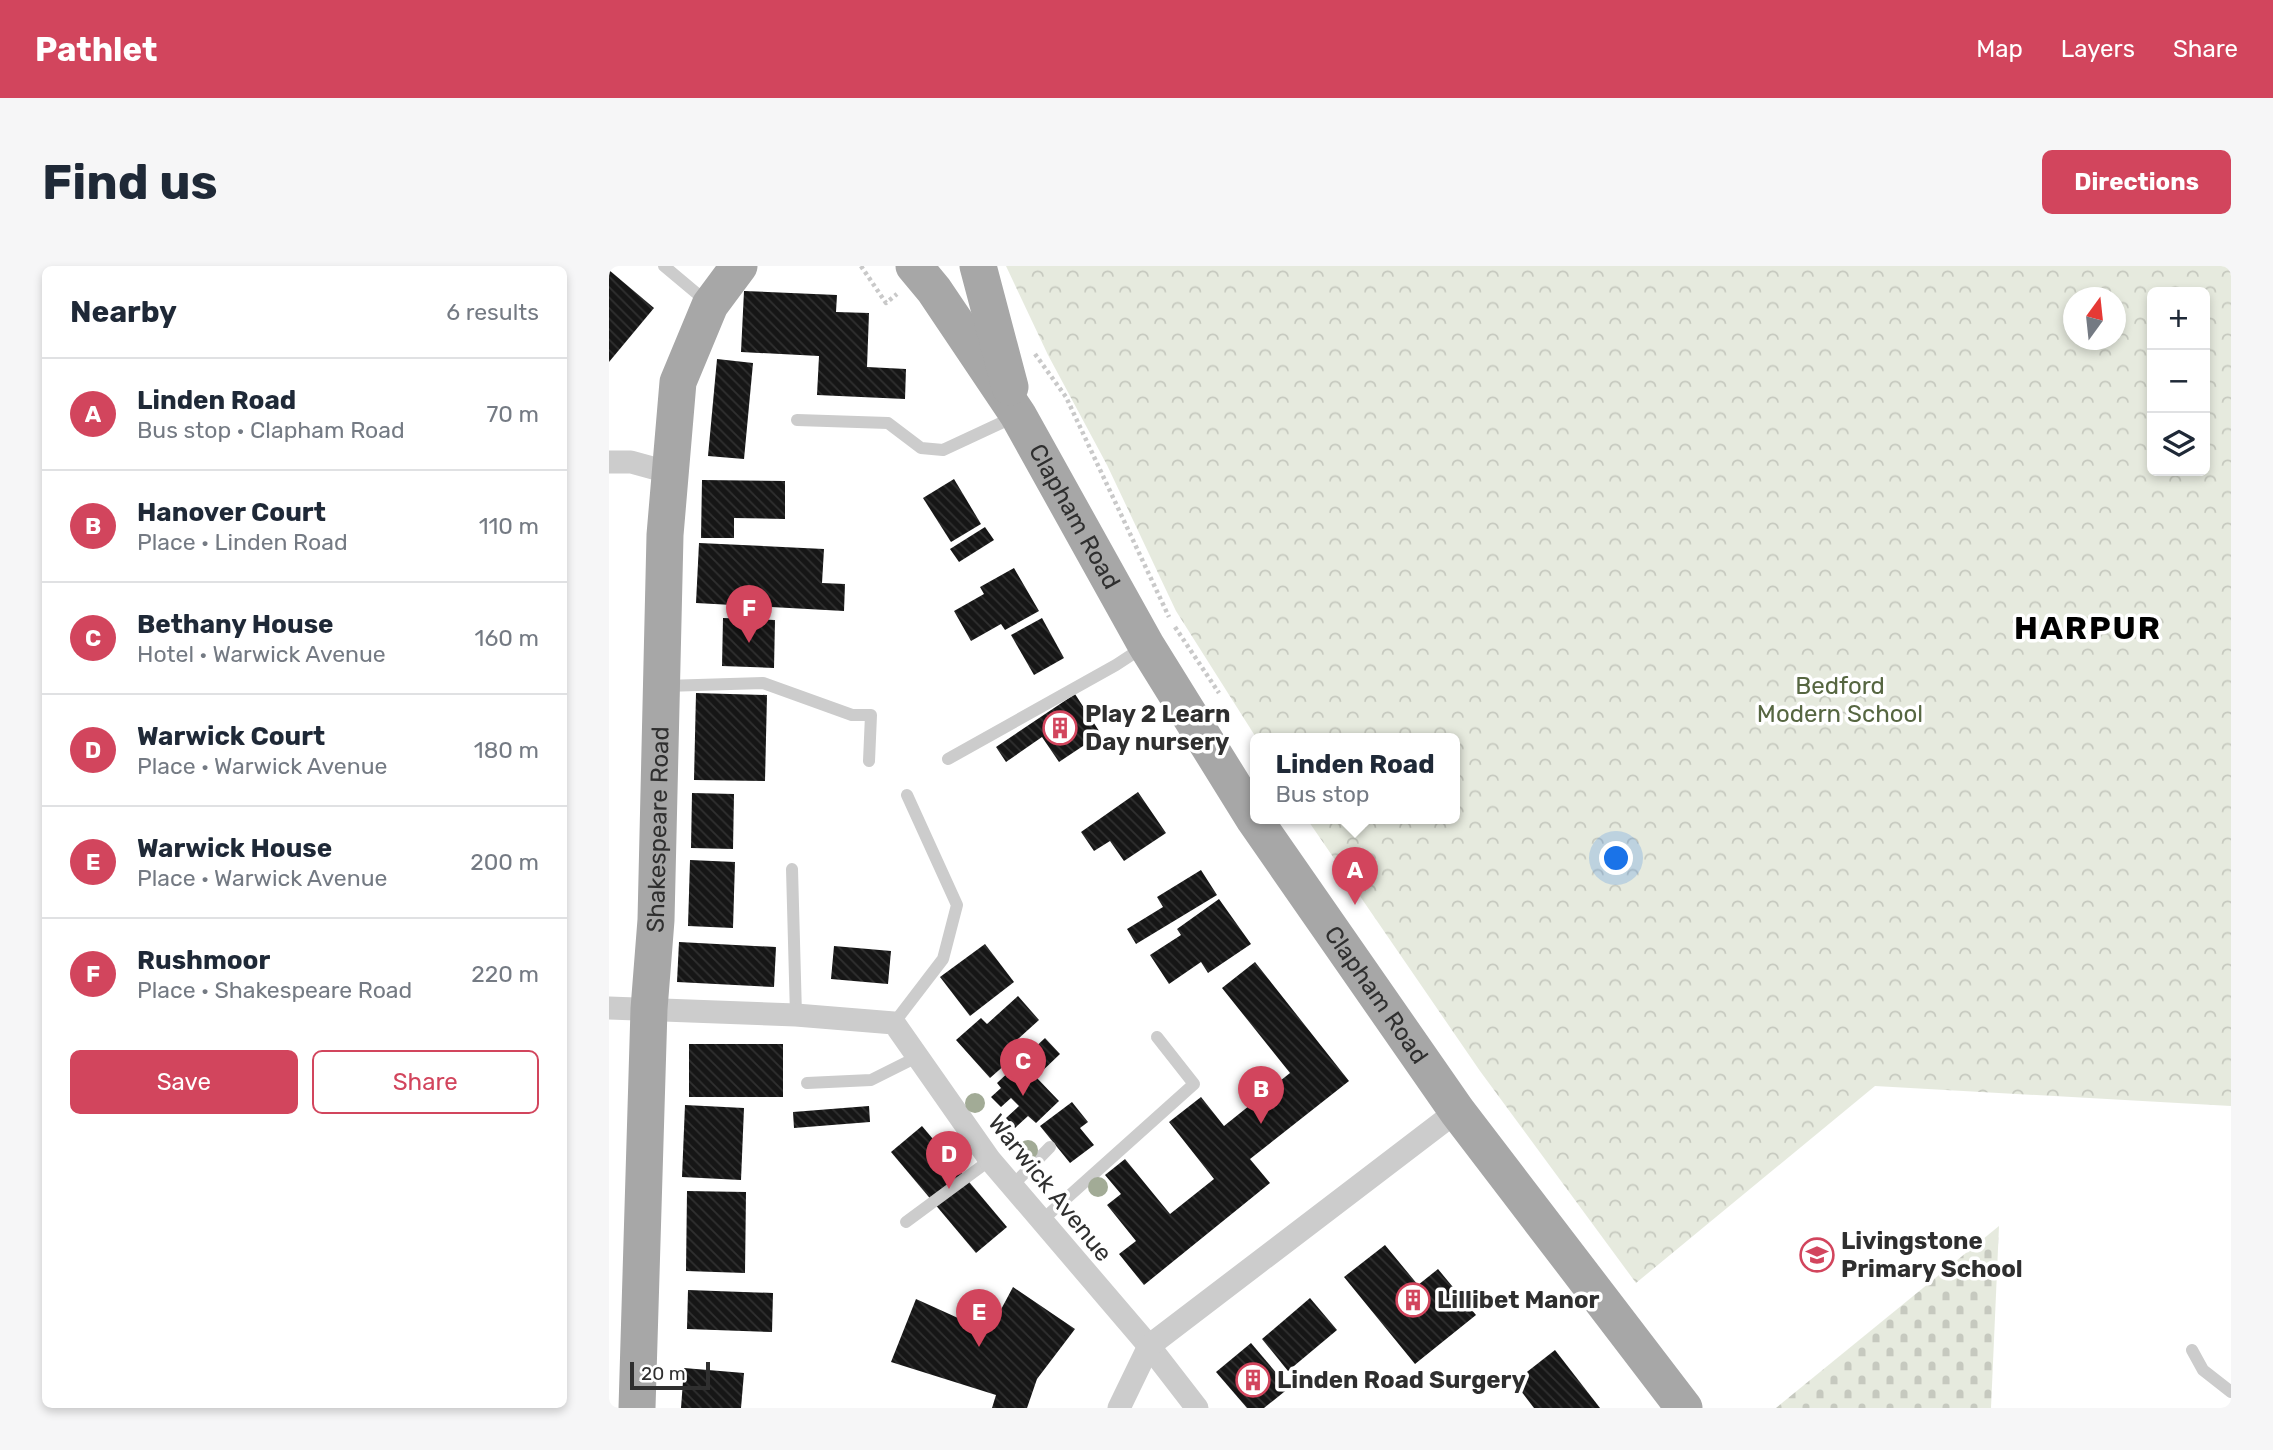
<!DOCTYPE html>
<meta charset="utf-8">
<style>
:root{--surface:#fff;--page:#f6f6f7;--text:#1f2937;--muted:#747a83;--line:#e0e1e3;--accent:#d2455d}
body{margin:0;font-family:Rubik,sans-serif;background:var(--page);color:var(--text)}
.controls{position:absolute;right:21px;top:21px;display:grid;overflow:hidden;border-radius:10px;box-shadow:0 4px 10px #0003}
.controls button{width:63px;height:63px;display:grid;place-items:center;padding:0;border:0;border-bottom:2px solid var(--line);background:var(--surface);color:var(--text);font:35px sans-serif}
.compass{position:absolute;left:1454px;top:21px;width:63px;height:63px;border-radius:50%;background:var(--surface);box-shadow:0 4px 10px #0003;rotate:15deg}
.scale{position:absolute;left:21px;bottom:18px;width:80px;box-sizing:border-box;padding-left:7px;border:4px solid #2f2f2f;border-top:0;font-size:19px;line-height:24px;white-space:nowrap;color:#2f2f2f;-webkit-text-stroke:5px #fff;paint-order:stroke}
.you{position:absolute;left:1008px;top:593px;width:24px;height:24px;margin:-18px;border:5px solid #fff;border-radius:50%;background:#1a73e8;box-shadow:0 0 0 10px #1a73e833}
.badge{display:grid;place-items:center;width:46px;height:46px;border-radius:50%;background:var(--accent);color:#fff;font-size:23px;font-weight:700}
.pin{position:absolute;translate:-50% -58px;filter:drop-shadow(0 2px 4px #0008)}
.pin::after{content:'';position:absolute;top:37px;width:24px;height:21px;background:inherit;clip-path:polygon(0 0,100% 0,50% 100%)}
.popup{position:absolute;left:641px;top:467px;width:210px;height:91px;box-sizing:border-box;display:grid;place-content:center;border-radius:10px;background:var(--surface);filter:drop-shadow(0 2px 5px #0005);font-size:23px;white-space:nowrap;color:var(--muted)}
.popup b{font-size:26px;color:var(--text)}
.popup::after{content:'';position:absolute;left:50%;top:100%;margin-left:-14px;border:14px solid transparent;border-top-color:var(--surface)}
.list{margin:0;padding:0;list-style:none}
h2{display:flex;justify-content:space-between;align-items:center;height:91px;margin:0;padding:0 28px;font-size:30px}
h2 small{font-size:23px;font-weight:400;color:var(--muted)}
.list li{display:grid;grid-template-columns:46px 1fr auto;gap:21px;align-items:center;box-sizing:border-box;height:112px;padding:0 28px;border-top:2px solid var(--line)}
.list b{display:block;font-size:26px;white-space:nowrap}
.list p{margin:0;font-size:23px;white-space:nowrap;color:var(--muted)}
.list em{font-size:23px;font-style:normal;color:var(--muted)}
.actions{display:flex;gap:14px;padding:21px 28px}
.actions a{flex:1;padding:16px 0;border:2px solid var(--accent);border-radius:10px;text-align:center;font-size:24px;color:var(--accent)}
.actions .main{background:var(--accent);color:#fff}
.icon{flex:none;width:38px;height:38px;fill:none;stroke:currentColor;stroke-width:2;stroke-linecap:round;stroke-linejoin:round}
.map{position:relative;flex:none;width:1622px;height:1142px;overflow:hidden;border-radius:10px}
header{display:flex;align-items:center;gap:42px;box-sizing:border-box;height:98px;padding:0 35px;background:var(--accent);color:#fff}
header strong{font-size:33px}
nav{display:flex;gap:38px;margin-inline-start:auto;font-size:24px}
.intro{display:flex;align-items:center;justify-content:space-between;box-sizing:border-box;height:168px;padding:0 42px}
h1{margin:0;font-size:49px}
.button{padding:18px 32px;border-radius:10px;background:var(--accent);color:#fff;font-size:24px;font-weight:700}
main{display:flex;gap:42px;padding:0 42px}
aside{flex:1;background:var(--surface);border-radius:10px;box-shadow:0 4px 10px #0003}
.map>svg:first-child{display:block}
.forest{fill:url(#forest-crowns);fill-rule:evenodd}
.cemetery{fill:url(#cemetery-stones)}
.building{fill:url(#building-back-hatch)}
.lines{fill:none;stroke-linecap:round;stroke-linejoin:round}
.path{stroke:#c9c9c9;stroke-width:4.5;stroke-dasharray:3.5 3.5;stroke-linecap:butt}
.lane{stroke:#ccc;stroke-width:12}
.street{stroke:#ccc;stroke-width:23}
.primary{stroke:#a7a7a7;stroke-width:37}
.tree{fill:#a2ab96}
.labels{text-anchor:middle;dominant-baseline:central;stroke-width:7;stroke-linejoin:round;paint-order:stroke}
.street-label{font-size:24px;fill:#2f2f2f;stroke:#fff}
.park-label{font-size:24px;fill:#566641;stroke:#fff}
.poi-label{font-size:24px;font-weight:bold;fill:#2f2f2f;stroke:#fff;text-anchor:start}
.district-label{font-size:32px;font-weight:bold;letter-spacing:2px;fill:#000;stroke:#fff}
</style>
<header>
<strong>Pathlet</strong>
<nav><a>Map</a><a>Layers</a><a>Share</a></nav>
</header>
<div class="intro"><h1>Find us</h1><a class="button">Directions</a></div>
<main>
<aside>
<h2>Nearby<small>6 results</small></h2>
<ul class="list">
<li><span class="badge">A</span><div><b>Linden Road</b><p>Bus stop · Clapham Road</p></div><em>70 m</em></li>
<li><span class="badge">B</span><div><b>Hanover Court</b><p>Place · Linden Road</p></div><em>110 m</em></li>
<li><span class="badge">C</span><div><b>Bethany House</b><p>Hotel · Warwick Avenue</p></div><em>160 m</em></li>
<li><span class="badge">D</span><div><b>Warwick Court</b><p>Place · Warwick Avenue</p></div><em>180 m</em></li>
<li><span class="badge">E</span><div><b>Warwick House</b><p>Place · Warwick Avenue</p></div><em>200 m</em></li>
<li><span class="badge">F</span><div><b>Rushmoor</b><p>Place · Shakespeare Road</p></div><em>220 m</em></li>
</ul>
<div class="actions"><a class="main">Save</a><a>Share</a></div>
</aside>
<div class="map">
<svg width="1622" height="1142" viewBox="0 0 1622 1142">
<defs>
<pattern id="forest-crowns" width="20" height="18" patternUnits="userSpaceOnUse" patternTransform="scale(1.75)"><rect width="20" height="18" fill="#e6eade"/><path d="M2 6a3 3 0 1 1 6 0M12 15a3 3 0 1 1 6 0" fill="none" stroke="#c6c9bf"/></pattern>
<pattern id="cemetery-stones" width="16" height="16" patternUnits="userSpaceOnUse" patternTransform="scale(1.75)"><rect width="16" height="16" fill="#e6eade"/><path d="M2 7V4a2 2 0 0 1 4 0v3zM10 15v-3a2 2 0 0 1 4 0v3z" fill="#c6c9bf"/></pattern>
<pattern id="building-back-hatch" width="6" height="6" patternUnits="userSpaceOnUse" patternTransform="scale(1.75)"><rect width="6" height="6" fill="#161616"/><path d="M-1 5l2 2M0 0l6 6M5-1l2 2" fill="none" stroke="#303030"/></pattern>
</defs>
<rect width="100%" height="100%" fill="#fff"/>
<!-- forest -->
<path class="forest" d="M397,0H1622V840L1266,820L1027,1017L871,805L698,553H846V473H648L567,345L498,199L439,89ZM1543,26H1596V205H1543ZM1464,32H1506V74H1464Z"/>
<!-- cemetery -->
<path class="cemetery" d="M1390,960L1382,1142H1167Z"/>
<!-- building -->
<g class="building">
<path d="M0,4L45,42L0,96Z"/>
<path d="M135,25L228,29L227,46L260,47L258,101L297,103L296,133L208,129L210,90L132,86Z"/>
<path d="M108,93L144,97L135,193L99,190Z"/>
<path d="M345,213L372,258L342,276L314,232Z"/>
<path d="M93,214L176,215V253L125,252V272H92Z"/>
<path d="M376,261L385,274L350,296L341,283Z"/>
<path d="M90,277L215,283L213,317L236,318L235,345L87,337Z"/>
<path d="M405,302L430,345L396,364L392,358L362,375L345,345L375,328L371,321Z"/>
<path d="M114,352L166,354L165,402L113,400Z"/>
<path d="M433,352L455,392L425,409L402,369Z"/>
<path d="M87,427L158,429L156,515L85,514Z"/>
<path d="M466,428L492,468L450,496L433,471L397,496L387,481Z"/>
<path d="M529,526L557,567L515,595L501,575L485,585L472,566Z"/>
<path d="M83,527L125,528L124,583L82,582Z"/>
<path d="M81,594L126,596L124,662L79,660Z"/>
<path d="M592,604L608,629L527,678L518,663L554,641L548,631Z"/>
<path d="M610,633L642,678L599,707L592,696L560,718L541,689L572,669L568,663Z"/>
<path d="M70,676L167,681L165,721L68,716Z"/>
<path d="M376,678L405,716L361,750L331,711Z"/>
<path d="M225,680L282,685L279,718L222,713Z"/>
<path d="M646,696L740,815L641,893L661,917L535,1019L510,988L527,975L498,939L512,928L496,909L516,893L561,948L605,913L560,856L592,831L615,860L681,807L613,722Z"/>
<path d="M409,730L430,754L399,782L406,790L381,812L347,774L372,752L378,758Z"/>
<path d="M436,772L451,788L427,811L450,835L427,857L419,850L406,862L397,852L410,840L402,832L392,841L382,831L392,822L388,817Z"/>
<rect x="80" y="778" width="94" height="53"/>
<path d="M463,836L479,856L471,862L485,879L461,897L431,860Z"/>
<path d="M76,839L135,842L132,914L73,911Z"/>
<path d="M260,840L261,856L185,862L184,846Z"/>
<path d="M313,860L398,961L367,987L282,886Z"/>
<path d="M78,925L137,926L136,1007L77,1005Z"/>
<path d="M776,979L809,1019L829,1003L867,1049L806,1098L735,1011Z"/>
<path d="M404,1021L466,1063L428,1113L418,1142H383L387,1129L282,1096L307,1033L380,1066Z"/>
<path d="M79,1024L164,1027L163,1066L78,1063Z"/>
<path d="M701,1032L728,1064L679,1105L653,1073Z"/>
<path d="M642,1077L680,1122L655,1142H638L607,1106Z"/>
<path d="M946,1084L991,1142H925L905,1116Z"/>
<path d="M75,1102L135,1107L132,1142H72Z"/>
</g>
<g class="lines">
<!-- path -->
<g class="path">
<path d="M252,0L277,37L288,28"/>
<path d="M426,88L457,131L560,351"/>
<path d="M566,361L610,427"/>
</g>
<!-- lane -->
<g class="lane">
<path d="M55,0L98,36"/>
<path d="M188,154L279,157L312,182L334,184L407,150"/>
<path d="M56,420L154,417L243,449H262L260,495"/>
<path d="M339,493L507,399L536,380"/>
<path d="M183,603L187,749"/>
<path d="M285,757L334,693L348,639L298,529"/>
<path d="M198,817L262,814L308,791"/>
<path d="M402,921L441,881"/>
<path d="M297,956L381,894"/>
<path d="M431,956L585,818L548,771"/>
<path d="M1583,1084L1594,1104L1622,1126"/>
</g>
<!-- street -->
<g class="street">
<path d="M0,196H22L62,207"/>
<path d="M0,742L187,749L285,757L381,894L540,1080L588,1142"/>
<path d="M510,1142L540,1080L848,845"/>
</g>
<!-- primary -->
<g class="primary">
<path id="s1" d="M305,0L325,24L409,149L537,379L645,553L848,845L1075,1142"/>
<path d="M369,0L401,121"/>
<path id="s2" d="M28,1142L40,743L47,654L56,269L69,116L101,39L130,0"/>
</g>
</g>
<!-- trees -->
<g class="tree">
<circle cx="366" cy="837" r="10"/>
<circle cx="419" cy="884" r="10"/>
<circle cx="489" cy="921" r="10"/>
</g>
<!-- icons -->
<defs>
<symbol id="building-ring" viewBox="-11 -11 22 22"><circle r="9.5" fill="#fff" stroke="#d2455d" stroke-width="1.5"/><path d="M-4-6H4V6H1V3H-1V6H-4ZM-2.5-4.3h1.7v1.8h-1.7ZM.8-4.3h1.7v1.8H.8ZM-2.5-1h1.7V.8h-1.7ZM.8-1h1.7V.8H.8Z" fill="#d2455d"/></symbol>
<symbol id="school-ring" viewBox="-11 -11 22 22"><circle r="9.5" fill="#fff" stroke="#d2455d" stroke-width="1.5"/><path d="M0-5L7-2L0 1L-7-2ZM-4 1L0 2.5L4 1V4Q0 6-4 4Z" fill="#d2455d"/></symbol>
</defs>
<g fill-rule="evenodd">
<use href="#building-ring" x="432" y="443" width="38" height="38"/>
<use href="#school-ring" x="1189" y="970" width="38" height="38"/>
<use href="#building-ring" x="785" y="1015" width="38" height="38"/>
<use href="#building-ring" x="625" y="1095" width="38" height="38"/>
</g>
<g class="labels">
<!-- street labels -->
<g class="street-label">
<text stroke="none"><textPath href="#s1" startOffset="298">Clapham Road</textPath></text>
<text stroke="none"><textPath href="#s2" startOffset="579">Shakespeare Road</textPath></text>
<text stroke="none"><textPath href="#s1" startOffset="864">Clapham Road</textPath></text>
<text transform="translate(441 922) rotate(51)">Warwick Avenue</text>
</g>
<!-- park labels -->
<g class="park-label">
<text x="1231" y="420">Bedford<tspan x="1231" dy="28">Modern School</tspan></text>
</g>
<!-- poi labels -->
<g class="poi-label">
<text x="476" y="448">Play 2 Learn<tspan x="476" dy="28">Day nursery</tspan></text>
<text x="1232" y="975">Livingstone<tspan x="1232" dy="28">Primary School</tspan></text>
<text x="828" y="1034">Lillibet Manor</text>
<text x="668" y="1114">Linden Road Surgery</text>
</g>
<!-- district labels -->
<g class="district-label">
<text x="1479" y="362">HARPUR</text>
</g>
</g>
</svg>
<div class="controls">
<button>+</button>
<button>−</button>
<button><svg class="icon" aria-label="layers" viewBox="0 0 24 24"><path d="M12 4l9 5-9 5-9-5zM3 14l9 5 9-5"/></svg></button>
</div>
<svg class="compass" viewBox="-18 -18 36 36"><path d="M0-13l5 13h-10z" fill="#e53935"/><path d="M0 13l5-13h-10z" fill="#747a83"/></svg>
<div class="scale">20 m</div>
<div class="you"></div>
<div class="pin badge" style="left:746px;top:639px">A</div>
<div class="popup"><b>Linden Road</b>Bus stop</div>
<div class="pin badge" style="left:652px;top:858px">B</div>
<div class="pin badge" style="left:414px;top:830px">C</div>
<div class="pin badge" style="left:340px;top:923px">D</div>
<div class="pin badge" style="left:370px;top:1081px">E</div>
<div class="pin badge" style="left:140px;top:377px">F</div>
</div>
</main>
